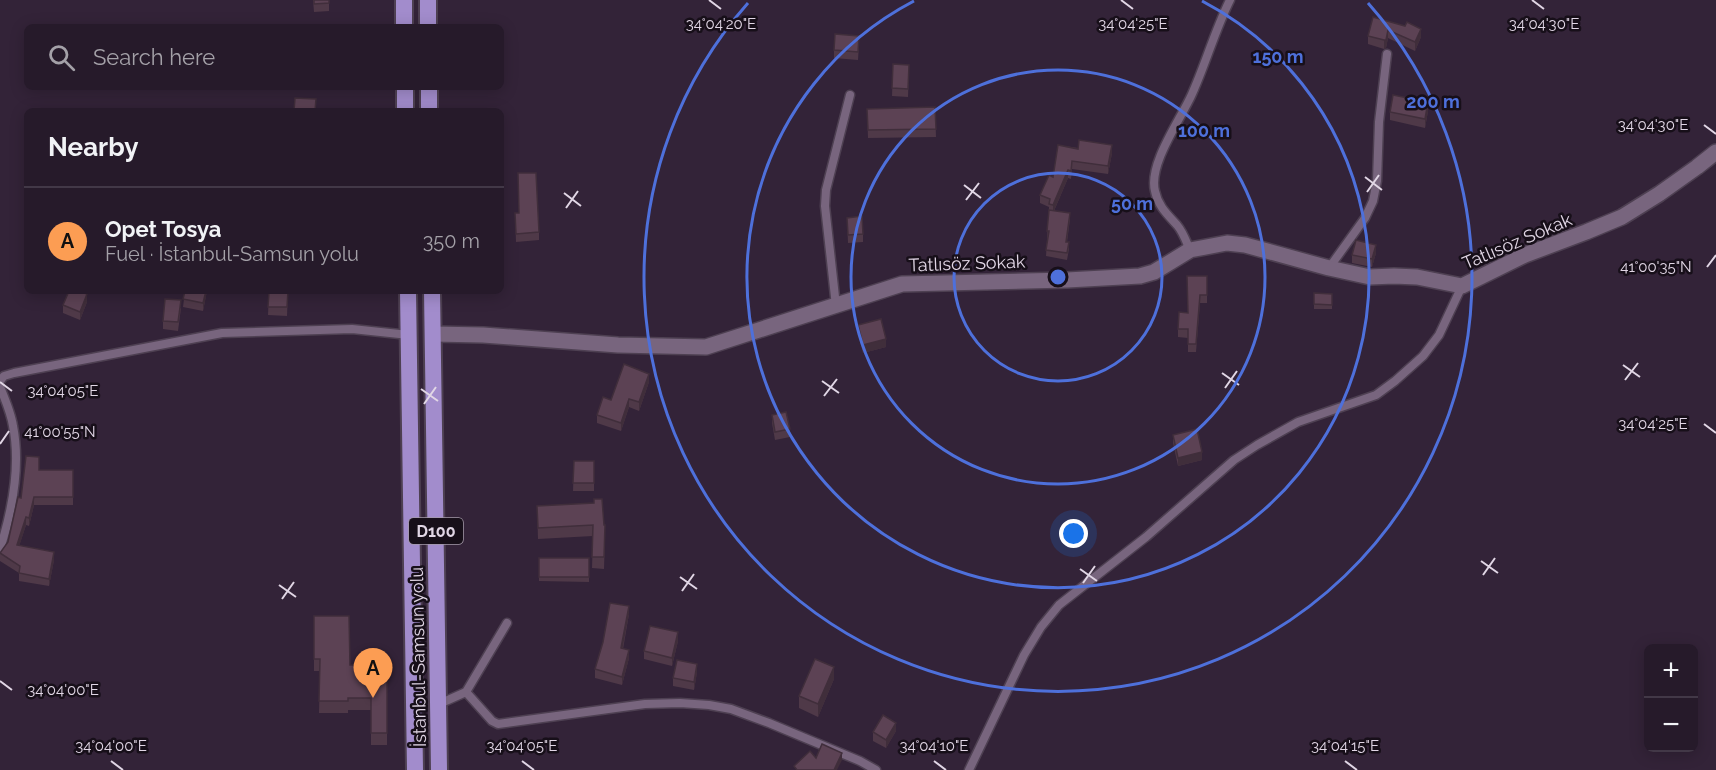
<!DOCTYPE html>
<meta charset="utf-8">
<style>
:root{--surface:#261a2a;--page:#2e2332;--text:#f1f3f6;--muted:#a4a1a8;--line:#423847;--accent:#fc9d53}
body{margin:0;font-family:Raleway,sans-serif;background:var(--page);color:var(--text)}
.controls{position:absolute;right:18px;bottom:18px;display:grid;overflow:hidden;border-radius:9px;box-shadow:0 3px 15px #0003}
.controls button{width:54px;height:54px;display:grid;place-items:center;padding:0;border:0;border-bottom:2px solid var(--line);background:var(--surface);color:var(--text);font:30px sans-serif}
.you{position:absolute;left:1074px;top:534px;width:21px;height:21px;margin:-15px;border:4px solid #fff;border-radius:50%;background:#1a73e8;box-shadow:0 0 0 9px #1a73e833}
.badge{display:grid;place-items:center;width:39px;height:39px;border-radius:50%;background:var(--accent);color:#111;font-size:20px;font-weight:700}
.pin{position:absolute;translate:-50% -50px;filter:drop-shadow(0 2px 3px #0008)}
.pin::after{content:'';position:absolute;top:32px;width:21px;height:18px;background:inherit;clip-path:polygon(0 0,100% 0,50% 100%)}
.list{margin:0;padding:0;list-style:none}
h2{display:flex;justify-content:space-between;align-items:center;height:78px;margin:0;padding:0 24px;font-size:26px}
h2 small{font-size:20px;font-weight:400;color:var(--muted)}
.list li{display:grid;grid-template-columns:39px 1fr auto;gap:18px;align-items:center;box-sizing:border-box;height:108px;padding:0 24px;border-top:2px solid var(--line)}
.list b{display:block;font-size:22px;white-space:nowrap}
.list p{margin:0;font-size:20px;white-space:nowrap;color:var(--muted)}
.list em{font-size:20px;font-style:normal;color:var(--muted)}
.icon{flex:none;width:33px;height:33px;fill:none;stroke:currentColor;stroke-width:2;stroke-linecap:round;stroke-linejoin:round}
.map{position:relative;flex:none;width:1716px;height:770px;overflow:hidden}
.search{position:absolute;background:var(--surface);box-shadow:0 3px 15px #0003;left:24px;top:24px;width:480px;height:66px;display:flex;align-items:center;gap:15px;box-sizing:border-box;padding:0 21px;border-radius:9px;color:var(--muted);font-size:22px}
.panel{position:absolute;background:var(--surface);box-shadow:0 3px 15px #0003;left:24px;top:108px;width:480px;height:186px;border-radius:9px}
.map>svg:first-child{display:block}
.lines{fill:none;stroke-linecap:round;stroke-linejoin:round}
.service-casing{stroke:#4e4052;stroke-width:11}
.minor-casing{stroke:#4e4052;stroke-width:18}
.trunk-casing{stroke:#4e4052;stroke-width:20}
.service{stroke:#78657e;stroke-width:8}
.minor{stroke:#78657e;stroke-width:15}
.trunk{stroke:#a28ccc;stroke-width:16}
.wall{fill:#4f3948}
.shaded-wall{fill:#402e3b}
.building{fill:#5c4254;stroke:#402e3b;stroke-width:1.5}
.ticks{fill:none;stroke:#e1d6e5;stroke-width:2}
.ring{fill:none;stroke:#4e70db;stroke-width:3}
.labels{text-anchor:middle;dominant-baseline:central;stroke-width:5;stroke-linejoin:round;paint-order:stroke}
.shield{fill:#170f19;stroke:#a49aa8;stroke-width:1.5}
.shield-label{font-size:16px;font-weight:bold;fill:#e1d6e5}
.street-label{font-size:18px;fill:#e1d6e5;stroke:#170f19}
.ticks-label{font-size:15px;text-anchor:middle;fill:#e1d6e5;stroke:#170f19;stroke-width:5;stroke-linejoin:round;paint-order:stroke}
.centre{fill:#4e70db;stroke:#170f19;stroke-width:3}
.ring-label{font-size:18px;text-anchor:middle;font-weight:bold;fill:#4e70db;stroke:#170f19;stroke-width:5;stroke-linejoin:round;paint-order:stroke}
</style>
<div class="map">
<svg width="1716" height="770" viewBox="0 0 1716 770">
<rect width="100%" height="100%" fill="#332338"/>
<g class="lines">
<defs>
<g id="service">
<path d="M1190,250C1186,241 1183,232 1177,225C1167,214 1158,206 1155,191C1148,164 1181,119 1192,94C1206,63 1215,30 1230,0"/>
<path d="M1329,268L1365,218L1373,201L1377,181L1379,122L1387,54"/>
<path d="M836,306L825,206L826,190L850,95"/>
<path d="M0,381L4,376L14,373L222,333L352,329L409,335"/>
<path d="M0,387C5,399 11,413 13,426C21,466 12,511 0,549"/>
<path d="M466,692L492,721L498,724L645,704L680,703L709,705L731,709L769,723L860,761L876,770"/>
<path d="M439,704L466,692L507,623"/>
<path d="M969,770L1024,655L1041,627L1059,605L1146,537L1234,460L1257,445L1298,422L1376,395L1395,381L1423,356L1439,335L1462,286"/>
</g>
<path id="minor" d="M433,334L483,335L618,345L706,347L902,284L1067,280L1140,276L1154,272L1190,250L1227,243L1245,245L1329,268L1370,277L1394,276L1417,277L1462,286L1525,255L1586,232L1622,217L1659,194L1697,167L1716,152"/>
<g id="trunk">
<path d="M404,0V27"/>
<path d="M428,27V0"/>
<path d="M405,87V111"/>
<path d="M429,87V111"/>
<path d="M408,291L415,770"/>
<path d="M432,291L439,770"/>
</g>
</defs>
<!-- service casing -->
<use href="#service" class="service-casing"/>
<!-- minor casing -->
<use href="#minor" class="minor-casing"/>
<!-- trunk casing -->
<use href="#trunk" class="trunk-casing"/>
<!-- service -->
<use href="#service" class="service"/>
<!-- minor -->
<use href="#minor" class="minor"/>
<!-- trunk -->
<use href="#trunk" class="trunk"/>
</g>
<!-- wall -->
<g class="wall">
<path d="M313,0H329V11L314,12Z"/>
<path d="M1373,17L1421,37L1415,51L1388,38L1386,48L1384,49L1368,44V36Z"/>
<path d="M859,44L858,60L834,58V50Z"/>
<path d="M893,64L909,65L908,97L892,96Z"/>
<path d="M935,107L936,137L868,138L867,109Z"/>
<path d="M1428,111L1425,128L1390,120V112Z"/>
<path d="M1058,145L1112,153L1108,174L1072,169L1071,179L1068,178L1054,211L1070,219L1067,242L1069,249L1067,260L1046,256L1049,207L1040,203V195L1053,177Z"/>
<path d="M515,213H519L539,232V240L516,242Z"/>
<path d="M847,218L863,234V242L848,243Z"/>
<path d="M1376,253L1372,267L1352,263V255Z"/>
<path d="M1207,276V303H1200L1196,352H1188V338L1178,337V329L1188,313Z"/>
<path d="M185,291H207L203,311L183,307Z"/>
<path d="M269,291H288L287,316L268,315Z"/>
<path d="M1314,293L1332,294V309H1314Z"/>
<path d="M87,302L80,320L63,313V305Z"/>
<path d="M181,308L178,331L163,329V321Z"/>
<path d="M858,325L886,347L863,353L858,333Z"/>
<path d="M649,382L639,411L629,407L621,431L597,423V415L611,400Z"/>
<path d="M772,415L790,429V437L775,440L772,423Z"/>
<path d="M1173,435L1202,460L1178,466L1173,443Z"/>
<path d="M574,461H594V491H573Z"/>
<path d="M39,470H73V505H34L29,526L26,525L19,546L54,560L49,586L19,581V573L0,561V553L8,542L21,498Z"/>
<path d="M594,503L604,525L605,537L604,569L592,568L593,536L538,539L537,506Z"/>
<path d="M539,558H589V582L539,581Z"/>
<path d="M629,614L623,649L629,658L622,685L595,678V669Z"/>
<path d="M314,616L350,665H387V745H371V710H348V713H319L320,671H314Z"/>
<path d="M678,641L672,666L644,659V651Z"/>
<path d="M697,672L694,690L673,686V678Z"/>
<path d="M834,679L818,717L799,708V696Z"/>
<path d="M896,731L886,748L873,741V732Z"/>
</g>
<!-- shaded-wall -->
<g class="shaded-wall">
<path d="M1421,29V37L1415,51V42Z"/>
<path d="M1388,30V38L1386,48L1384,49V40Z"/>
<path d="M1428,102V111L1425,128V119Z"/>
<path d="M1112,145V153L1108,174V166Z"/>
<path d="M1068,170V178L1053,213V205Z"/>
<path d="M1376,245V253L1372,267V259Z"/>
<path d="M206,291H207L203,311V303Z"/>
<path d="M87,294V302L80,320V312Z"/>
<path d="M886,339V347L863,353V345Z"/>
<path d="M649,374V382L639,411V402Z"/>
<path d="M629,399V407L621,431V423Z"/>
<path d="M1202,452V460L1178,466V458Z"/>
<path d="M34,497V505L29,526V518Z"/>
<path d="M26,517V525L17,553V545Z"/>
<path d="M54,552V560L49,586V579Z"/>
<path d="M629,606V614L621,656V648Z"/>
<path d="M678,632V641L672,666V658Z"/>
<path d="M629,650V658L622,685V677Z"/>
<path d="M697,664V672L694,690V682Z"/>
<path d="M834,667V679L818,717V704Z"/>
<path d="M896,723V731L886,748V740Z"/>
<path d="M842,753V760L837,770H834Z"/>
</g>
<!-- building -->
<g class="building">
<path d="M314,0H329V3L314,4Z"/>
<path d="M1373,17L1405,26L1407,22L1421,29L1415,42L1388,30L1386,40H1384L1368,36Z"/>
<path d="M835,34L859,36L858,52L834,50Z"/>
<path d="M893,64L909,65L908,89L892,88Z"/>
<path d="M1393,95L1428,102L1425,119L1390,112Z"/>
<path d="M295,98L316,99L315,111H294Z"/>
<path d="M935,107L936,129L868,130L867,109Z"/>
<path d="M1079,140L1112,145L1108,166L1072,161L1071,171L1068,170L1053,205L1049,204L1050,199L1040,195L1049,175L1053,177L1058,145L1078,149Z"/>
<path d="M518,173H536L539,232L516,234L515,213H519Z"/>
<path d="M1049,210L1070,213L1066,242H1069L1067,253L1046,250L1049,231H1047Z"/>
<path d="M862,216L863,234L848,235L847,218Z"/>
<path d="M1356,240L1376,245L1372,259L1352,255Z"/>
<path d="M1187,276H1207V295H1200L1196,344H1188V329H1178L1179,312L1188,313Z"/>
<path d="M69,291H79L87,294L80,312L63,305Z"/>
<path d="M185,291H206L203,303L183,299Z"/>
<path d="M269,291H288L287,307H268Z"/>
<path d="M1314,293L1332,294V305L1314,304Z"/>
<path d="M165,299L181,300L178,322L163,321Z"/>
<path d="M881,319L886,339L863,345L858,325Z"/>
<path d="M624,364L649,374L639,402L629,399L621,423L597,415L603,397L611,400Z"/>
<path d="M786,412L790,429L775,432L772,415Z"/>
<path d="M1197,429L1202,452L1178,458L1173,435Z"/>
<path d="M26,456L39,457V470H73V497H34L29,518L26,517L17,545L54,552L49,579L19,573L20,566L0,553L8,542L18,497L21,498Z"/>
<path d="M574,461H594V483H573Z"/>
<path d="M594,499H602L604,525H605L604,557H592L593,525L538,528L537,506L594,503Z"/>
<rect x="539" y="558" width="50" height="19"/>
<path d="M610,603L629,606L621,648L629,650L622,677L595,669L603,642Z"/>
<path d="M314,616H349L350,665H387V733H371V698H348V701H319L320,659H314Z"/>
<path d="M650,626L678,632L672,658L644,651Z"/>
<path d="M815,659L834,667L818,704L799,696Z"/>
<path d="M677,660L697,664L694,682L673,678Z"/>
<path d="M883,715L896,723L886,740L873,732Z"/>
<path d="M822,744L842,753L834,770H797L794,766L810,751L816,758Z"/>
</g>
<!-- ticks -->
<path class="ticks" d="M709,0L721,9M1121,0L1133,9M1532,0L1544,9M1704,125L1716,134M1365,177L1382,190M964,185L981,198M1367,192L1379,175M564,193L581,206M966,200L979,183M566,208L578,191M1707,267L1716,255M1623,365L1640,377M1222,373L1239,385M1625,380L1638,363M822,381L839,393M0,382L12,391M1225,388L1237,371M421,389L438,401M824,396L837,379M424,404L436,387M1704,424L1716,433M0,444L9,431M1481,561L1498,573M1080,569L1097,581M1483,575L1495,558M680,577L697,589M1083,583L1095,566M279,585L296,597M682,591L694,574M282,599L294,582M0,681L12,690M111,761L123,770M522,761L534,770M934,761L946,770M1345,761L1357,770"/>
<!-- distance rings -->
<g class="ring">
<circle cx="1058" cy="277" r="104"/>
<circle cx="1058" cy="277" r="207"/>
<path d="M1202 1A311 311 0 1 1 914 1"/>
<path d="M1368 3A414 414 0 1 1 748 3"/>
</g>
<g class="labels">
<!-- shield labels -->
<rect class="shield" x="409" y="518" width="54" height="26" rx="4.5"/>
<g class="shield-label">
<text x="436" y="531">D100</text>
</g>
<!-- street labels -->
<g class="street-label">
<text transform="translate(1517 241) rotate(-23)">Tatlısöz Sokak</text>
<text transform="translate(967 263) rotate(-2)">Tatlısöz Sokak</text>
<text transform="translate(418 657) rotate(-91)">İstanbul-Samsun yolu</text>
</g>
</g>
<g class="ticks-label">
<text x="1544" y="29">34°04'30"E</text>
<text x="721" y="29">34°04'20"E</text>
<text x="1133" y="29">34°04'25"E</text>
<text x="1653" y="130">34°04'30"E</text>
<text x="1656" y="272">41°00'35"N</text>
<text x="63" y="396">34°04'05"E</text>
<text x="1653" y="429">34°04'25"E</text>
<text x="60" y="437">41°00'55"N</text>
<text x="63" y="695">34°04'00"E</text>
<text x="111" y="751">34°04'00"E</text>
<text x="522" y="751">34°04'05"E</text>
<text x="934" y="751">34°04'10"E</text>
<text x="1345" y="751">34°04'15"E</text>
</g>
<circle cx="1058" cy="277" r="9" class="centre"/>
<g class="ring-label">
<text x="1278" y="63">150 m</text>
<text x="1433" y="108">200 m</text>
<text x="1204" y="137">100 m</text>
<text x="1132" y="210">50 m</text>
</g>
</svg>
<div class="controls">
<button>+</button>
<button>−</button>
</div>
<div class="you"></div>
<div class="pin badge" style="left:373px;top:698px">A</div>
<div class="search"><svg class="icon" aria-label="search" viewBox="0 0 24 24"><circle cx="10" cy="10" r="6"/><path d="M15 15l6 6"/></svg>Search here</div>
<section class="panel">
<h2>Nearby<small></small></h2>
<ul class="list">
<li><span class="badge">A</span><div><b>Opet Tosya</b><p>Fuel · İstanbul-Samsun yolu</p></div><em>350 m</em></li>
</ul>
</section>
</div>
